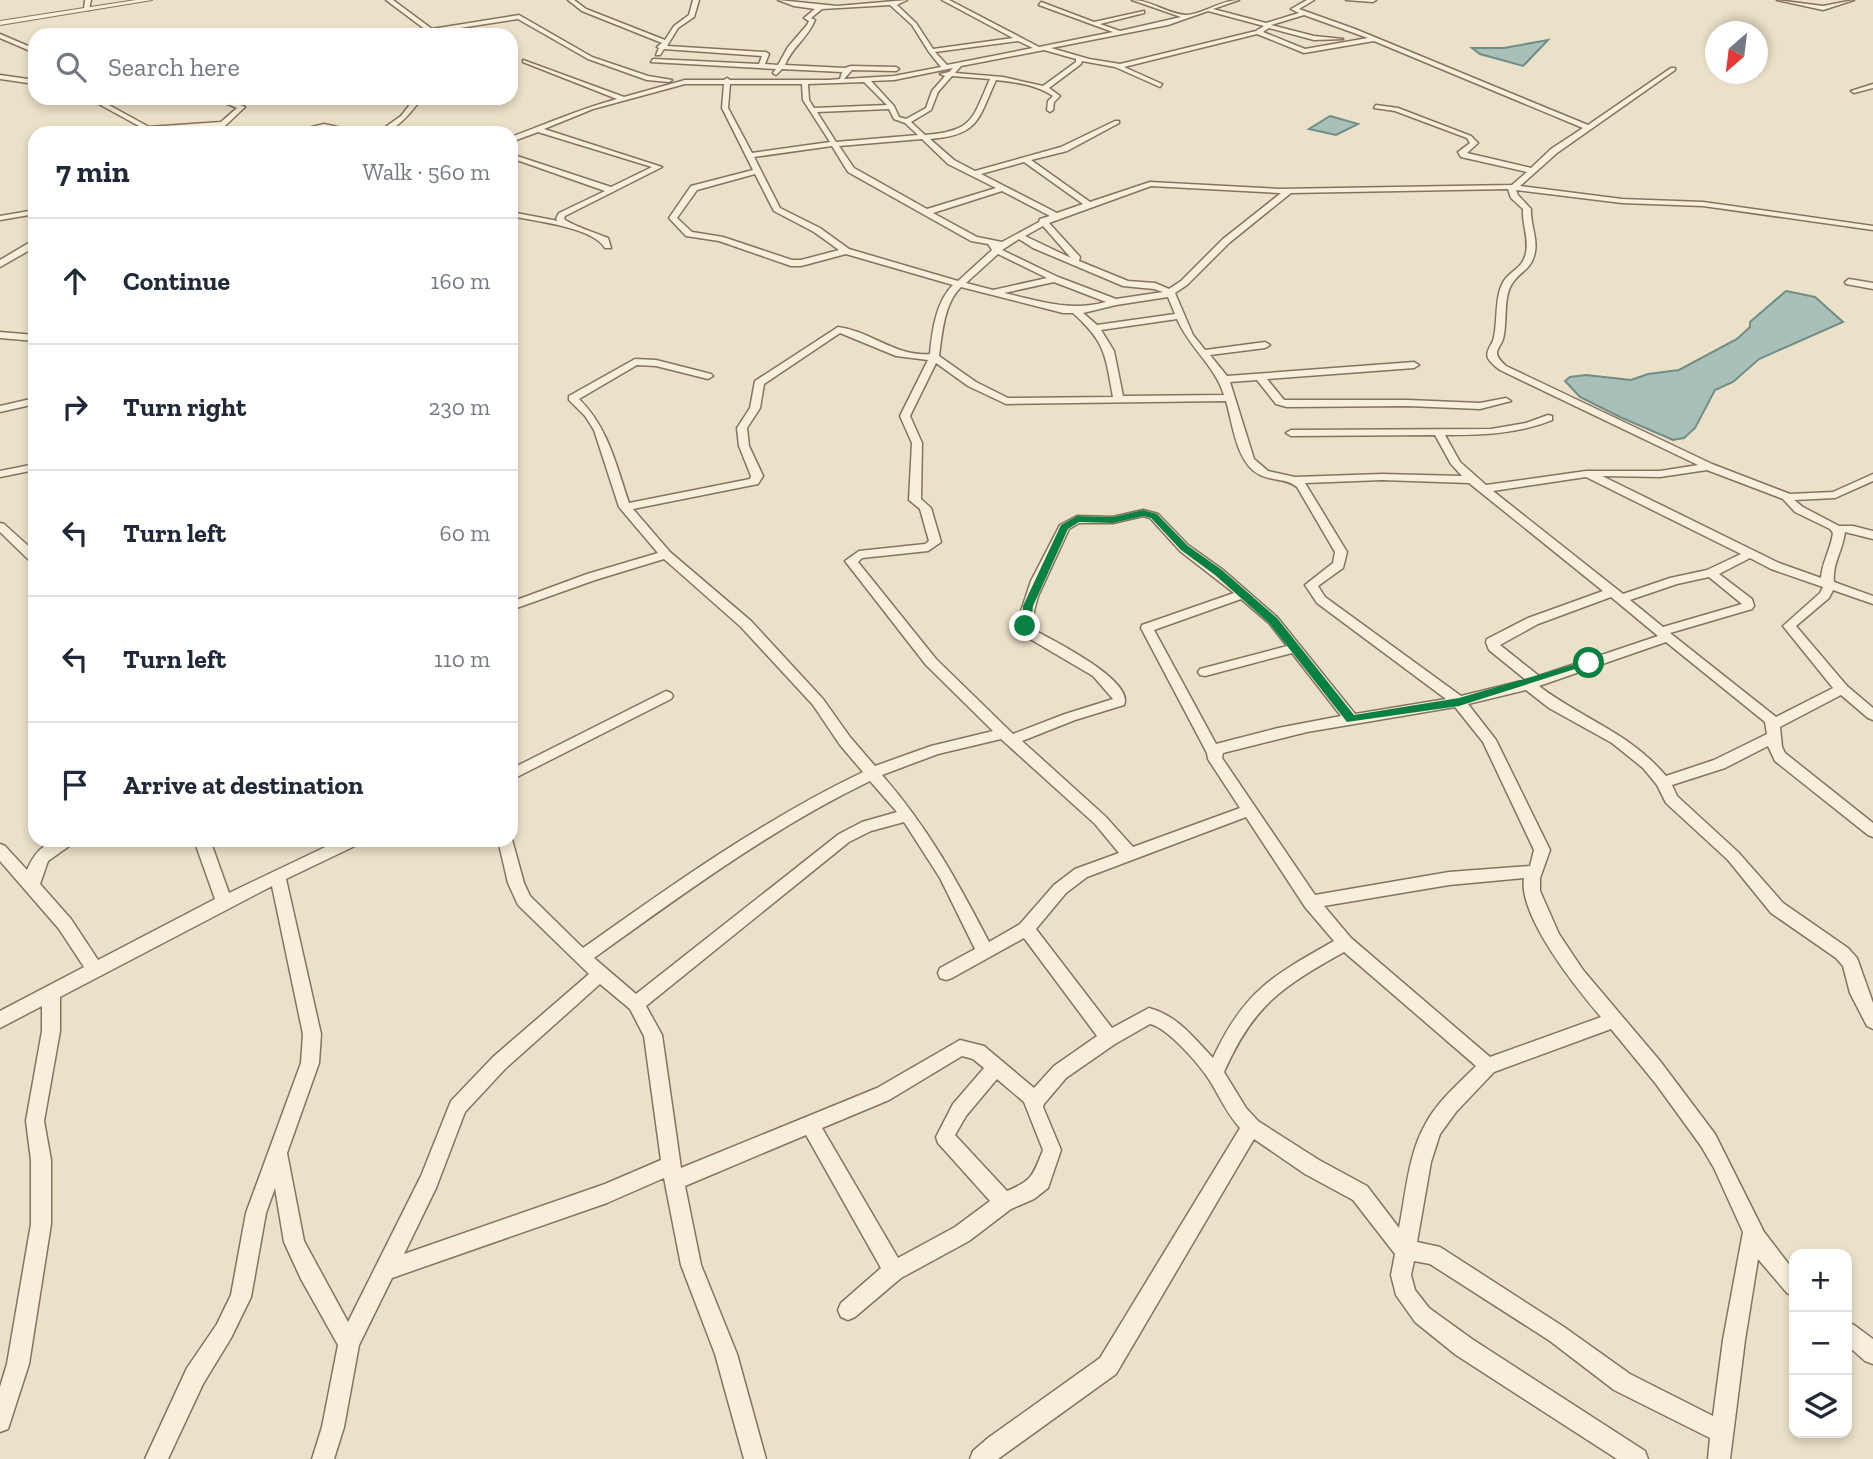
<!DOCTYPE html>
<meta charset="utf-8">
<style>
:root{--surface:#fff;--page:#f6f6f7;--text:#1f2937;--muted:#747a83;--line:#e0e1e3}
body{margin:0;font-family:"Zilla Slab",serif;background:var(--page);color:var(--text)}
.controls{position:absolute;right:21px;bottom:21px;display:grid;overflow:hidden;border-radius:14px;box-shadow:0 4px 10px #0003}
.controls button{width:63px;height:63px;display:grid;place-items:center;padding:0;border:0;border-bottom:2px solid var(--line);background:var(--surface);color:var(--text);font:35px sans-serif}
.compass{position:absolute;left:1705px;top:21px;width:63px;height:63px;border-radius:50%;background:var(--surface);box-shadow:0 4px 10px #0003;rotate:208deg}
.stop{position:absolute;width:21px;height:21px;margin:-16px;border:5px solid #0b8043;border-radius:50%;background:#fff}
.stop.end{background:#0b8043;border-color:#fff;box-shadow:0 2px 7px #0008}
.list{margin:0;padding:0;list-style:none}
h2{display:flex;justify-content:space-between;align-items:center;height:91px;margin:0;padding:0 28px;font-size:30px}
h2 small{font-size:23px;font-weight:400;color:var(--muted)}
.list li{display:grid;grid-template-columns:46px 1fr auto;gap:21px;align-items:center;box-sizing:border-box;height:126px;padding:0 28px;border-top:2px solid var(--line)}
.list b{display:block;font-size:26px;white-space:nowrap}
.list em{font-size:23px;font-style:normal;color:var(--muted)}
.icon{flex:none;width:38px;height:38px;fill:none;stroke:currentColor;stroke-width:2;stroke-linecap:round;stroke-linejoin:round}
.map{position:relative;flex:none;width:1873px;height:1459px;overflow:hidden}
.search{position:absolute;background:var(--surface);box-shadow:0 4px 10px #0003;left:28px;top:28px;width:490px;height:77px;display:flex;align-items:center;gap:18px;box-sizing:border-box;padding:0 24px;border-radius:21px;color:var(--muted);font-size:26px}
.panel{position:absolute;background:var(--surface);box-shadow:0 4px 10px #0003;left:28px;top:126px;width:490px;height:721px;border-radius:21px}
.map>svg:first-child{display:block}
.water{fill:#a8c0b9;stroke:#708e86;stroke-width:2}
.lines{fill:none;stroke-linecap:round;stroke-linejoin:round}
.minor-casing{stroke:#86735e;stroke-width:3}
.tertiary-casing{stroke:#86735e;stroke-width:2}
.minor{fill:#f7eedb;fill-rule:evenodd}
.tertiary{fill:#f7eedb;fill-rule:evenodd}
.route{fill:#0b8043}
</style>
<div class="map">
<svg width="1873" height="1459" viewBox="0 0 1873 1459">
<rect width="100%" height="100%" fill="#ebe0c8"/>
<!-- water -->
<g class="water">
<path d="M1548,40L1523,66L1480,54L1472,48H1504Z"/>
<path d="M1330,116L1358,124L1336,135L1309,129Z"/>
<path d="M1786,291L1815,297L1843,322L1759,359L1733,382L1715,390L1695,428L1684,438L1673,440L1620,417L1580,397L1565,381L1570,377L1586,375L1631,380L1648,374L1679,370L1737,339L1750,327V322Z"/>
</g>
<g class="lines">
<defs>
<g id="minor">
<path d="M85,0H91L89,10L84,9Z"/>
<path d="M386,0H393L432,29L519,15L592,57L648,76L672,80L669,82L647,80L588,59L518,19L414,35H400L426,30Z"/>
<path d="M568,0H574L586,9L665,40L674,26L689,15L693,0H699L694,17L678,28L667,46L766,52L769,54L765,64L778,65L788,47L807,25L809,21L804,18L815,9L794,6L778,0L837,6L907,0L897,5L916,23L933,49L1013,38L942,0H949L1039,47L1113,32L1039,5L1041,2L1094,22L1144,11V13L1100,24L1120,31L1181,17L1132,0C1151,0 1167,14 1186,15C1201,15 1221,0 1239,0L1213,9L1266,23L1299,13L1291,9L1307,0H1314L1299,9L1355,29L1588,125L1671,68H1675V70L1557,153L1520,186L1622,199L1703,202L1873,226V230L1703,206L1622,203L1516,190L1518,195L1531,209C1530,225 1539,240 1534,256C1530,270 1521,271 1514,281C1502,295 1508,322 1503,339C1502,343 1497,349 1497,353C1497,358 1503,363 1506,366L1712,464L1790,494L1833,492L1873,474V481L1835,498L1794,500L1803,507L1839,526H1853L1873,531V539L1845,532C1843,550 1832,564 1834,582L1873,596V604L1833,590L1829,598L1796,626L1847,686L1873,708V720L1868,718L1841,695L1780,727L1782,747L1785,753L1873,823V837L1868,835L1775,761L1768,746L1725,768L1672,785L1677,796L1738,852L1783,903L1848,948L1857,958L1873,1003V1029L1867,1026L1850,993L1843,966L1836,958L1771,913L1728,860L1666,803L1657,785L1643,768L1612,743L1549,708L1526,690L1468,704L1496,740L1550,850L1540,878V891L1559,934L1583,970L1660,1061L1715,1134L1764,1232L1794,1271V1296L1787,1293L1758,1259L1745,1340L1730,1459H1708L1710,1438L1614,1390L1550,1341L1430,1264L1414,1261L1411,1275L1415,1290L1429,1308L1472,1339L1645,1451L1648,1459H1617L1456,1355L1415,1322L1396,1295L1391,1275L1395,1254L1353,1200L1305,1174L1254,1139L1116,1374L998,1459H970L973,1451L988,1438L1100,1358L1240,1128C1227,1114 1220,1097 1210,1081C1200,1065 1168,1028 1150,1024L1115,1044L1066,1078L1044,1104L1043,1107L1061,1150L1048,1188L1034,1199L1011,1209L969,1241L901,1278L855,1317L848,1320L841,1317L838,1310L841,1303L881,1268L806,1135L685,1186L701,1265L737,1354L766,1459H744L715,1354L681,1265L664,1178L607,1203L392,1278L359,1345L344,1427L334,1459H312L322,1427L338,1345L301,1279L284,1242L275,1188L266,1213L251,1297L231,1338L203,1384L168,1459H145L187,1368L217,1324L231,1295L246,1213L301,1063L303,1034L272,886L60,997V1031L44,1121L51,1160V1224L29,1364L8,1429L0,1432V1387L7,1364L31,1224V1160L26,1121L42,1031V1006L0,1028V1011L84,967L59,929L0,861V844L5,846L27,870C38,845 49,840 75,840L72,844L48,861L40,884L71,919L98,960L215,899L194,840H210L229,893L340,840H362L359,844L286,879L321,1034L319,1063L287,1153L304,1241L348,1322L421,1176L451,1101L493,1057L589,974L518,905L508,883L498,840H511V836L524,883L530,896L583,948C673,884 763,820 863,772L840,745L813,705L741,627L664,559L595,580L511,610V602L587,574L658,553L619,507L594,430L585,416L569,400V396L635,359L656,360L711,374L713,376L708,379L656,366L637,365L579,399C608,427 616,465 629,503L750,479L751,476L739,446L737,428L750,408L755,381L838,327C871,331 895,357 930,354C932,332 936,301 953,285L846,254L801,266H791L719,241L686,236L669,218L691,186L753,170L722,108L724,84H685L593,109L544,129L662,167L565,216L564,219C569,224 598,234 608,238L611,248H605C593,227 534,221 511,216V212L558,221L556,219L559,213L605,191L511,158V154L611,187L652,167L538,132L511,142V137C546,124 580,109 617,99L523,62V60L624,97L685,80H724L727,78L730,80H829L840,79L842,72L782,69L776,75L773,73L776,69L651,62L653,59L759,64L762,56L664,49L660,55H656L659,48L657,47L662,43L582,11ZM890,5L912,25L929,52L941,67L894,76L844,79L852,70L896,71L899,69L896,67L851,66L845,68L785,65C792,47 808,38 815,20L811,18L822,9ZM1208,11L1264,26L1256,31L1120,64L1089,59L1051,48L1168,25ZM1304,15L1368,38L1305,49L1263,32L1269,28L1314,40L1343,39L1314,36L1271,25ZM1257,34L1304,53L1374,41L1583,128L1551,149L1531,168L1467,153L1478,143L1471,136L1398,108L1376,105L1374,108L1395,111L1467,138L1470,143L1458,152L1461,157L1527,172L1512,185L1279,189L1150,182L1090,202L1031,160L1067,151L1119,123V121H1115L1061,147L975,171L954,160L930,139C979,135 978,120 996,80C1016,82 1036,85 1053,96L1048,101L1047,110L1050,112L1053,110L1054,102L1060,96L1049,88L1081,64L1082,61L1115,67L1160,87L1162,84L1124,67ZM1018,41L1033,48L947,65L935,52ZM1044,50L1076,59V62L1043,86L1003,77L955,73L961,66ZM953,68L949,72L940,74L945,76L932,91L926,108L906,119L899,117L894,106L871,81L894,80ZM952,76L990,79C972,119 974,131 925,135L911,122L931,110L938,92ZM864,82L887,105L814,108L809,100L808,84ZM730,84H802L803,100L830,142L752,153L728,108ZM889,109L894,119L905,123L918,135L836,142L817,112ZM922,139L948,164L996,188L927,209L854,168L839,146ZM832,146L848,172L971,241L988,244L992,250L958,281L849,249L820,228L780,208L754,157ZM1024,162L1083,204L1057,213L981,174ZM755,174L774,211L814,232L839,250L801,260H792L723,237L692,232L677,218L697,190ZM1151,186L1279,193H1281L1223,239L1181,281L1169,289L1155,283L1128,281L1079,261L1080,257L1049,223ZM1508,189L1511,198L1523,209C1522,225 1529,237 1526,253C1523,267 1514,269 1506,278C1494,292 1498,321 1494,337C1493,344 1485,351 1488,358C1490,362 1496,367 1500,370L1698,465L1660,471H1586L1486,485L1460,462L1445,435C1482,435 1517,434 1552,420V416L1548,415L1526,423L1491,429L1291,430L1286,433L1291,436L1435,435L1451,464L1462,476L1382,474L1295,477L1268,471L1254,459L1230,382L1257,380L1276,404L1287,407L1408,406L1480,409L1511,401L1506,398L1480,403L1408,400H1284L1267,379L1414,368L1419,365L1414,362L1227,376L1210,355L1265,348L1270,345L1265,342L1205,350L1193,335L1175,293L1187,285L1229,243L1291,193ZM1002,191L1050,216L1040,219L1039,222L1002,242L977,237L933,213ZM1043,226L1071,258L1025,236ZM1019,239L1033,248L1123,286L1154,289L1163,292L1116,299L1058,277L1002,250ZM998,254L1047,278L993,290L966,283ZM1054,282L1106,302C1070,312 1040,301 1004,293ZM961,287L1063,313H1073C1106,343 1105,354 1113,397L1008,398L976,382L939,356C942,334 944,303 961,287ZM1168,297L1175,314L1097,325L1083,313L1116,305ZM1177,319C1189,347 1215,366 1224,395L1123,396L1114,351L1101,330ZM840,333L896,356L928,360L900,416L912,443L909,500L920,509L929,541L925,544L859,551L845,561L926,665L993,731L931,746L875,766L850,737L823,699L751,621L670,552L633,509L758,484L763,476L749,446L747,428L760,408L764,384ZM936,363L968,386L1006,404L1226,401C1233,424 1236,463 1260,475C1272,481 1286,478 1297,487L1335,552L1333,563L1305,585L1317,603L1446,699L1355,714L1277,617L1223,570L1188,545L1158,514L1143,510L1113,517L1077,516L1060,525L1031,581L1021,611L1020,623L1025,636L1093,676L1113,699L1065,714L1013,734L936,659L858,562L862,558L928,551L941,542L931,508L921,499L922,443L910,416ZM1707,470L1783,499L1795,512L1830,529L1833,533C1831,549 1822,562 1821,578L1779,563L1602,476L1660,477ZM1586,477L1741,554L1707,570L1670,578L1623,594L1493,491ZM1382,480L1469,483L1603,591L1528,618L1487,639L1486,642L1489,650L1526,680L1461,696L1325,597L1318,586L1343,568L1347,552L1305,483ZM1143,516L1150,518L1180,551L1234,593L1142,625L1141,628L1207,753L1208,759L1240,808L1133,847L1105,816L1022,741L1075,720L1124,705C1135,681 1054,641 1036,631L1033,623L1034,611L1038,596L1069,529L1079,523H1113ZM1750,558L1771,569L1823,587L1820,593L1783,626L1833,688L1776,717L1670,633L1752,609L1754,606L1752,599L1719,574ZM1709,577L1742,604L1663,627L1630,600L1677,584ZM1611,597L1658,636L1539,676L1500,645L1538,624ZM1241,599L1269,623L1287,646L1200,669L1198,672L1200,675L1205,676L1292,653L1341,716L1278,728L1216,744L1154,630ZM1666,642L1765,722L1767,734L1714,760L1666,776C1629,732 1582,719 1539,686ZM1455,707L1483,742L1534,850L1530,866L1449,872L1315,895L1222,758L1223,753L1307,732ZM1001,739L1095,824L1119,853L1075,869L1054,885L1020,924L989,942C956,879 929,829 882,775L938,754ZM870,781L897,812L862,822L839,834L636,994L594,958C683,894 771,829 870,781ZM1246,817L1305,907L1334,941C1272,976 1244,991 1213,1058C1193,1037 1178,1016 1149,1008L1112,1028L1036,929L1066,893L1087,877ZM904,822L940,878L975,949L940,968L938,973L940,978L946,980L952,978L1024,938L1097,1036L1054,1066L1034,1088L984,1046L960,1040L877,1088L681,1168L662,1035L646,1006L849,842L871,831ZM1524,878C1518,916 1577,989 1601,1017L1490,1057L1351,938L1324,906L1449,885ZM1344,952L1476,1066C1458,1084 1438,1101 1426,1123C1408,1154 1406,1194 1399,1228L1367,1186L1319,1160L1258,1121L1246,1108L1224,1072C1254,1004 1282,987 1344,952ZM600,984L630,1009L644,1036L661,1160L605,1184L404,1254L436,1188L465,1112L505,1069ZM1611,1029L1656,1084L1701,1146L1714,1168L1743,1232L1723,1340L1713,1416L1630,1374L1564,1327L1440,1247L1417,1242L1431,1162L1440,1134L1456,1112L1494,1072ZM962,1056L973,1059L984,1068L953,1104L936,1137L938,1143L990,1201L955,1227L898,1258L822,1128L889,1100ZM997,1079L1024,1102L1043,1150C1033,1175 1033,1180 1007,1191L955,1135L966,1116Z"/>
<path d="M1346,0H1376L1373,2Z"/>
<path d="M1777,0L1823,6L1854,0L1823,10Z"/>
<path d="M239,30L241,33L226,35L227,34Z"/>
<path d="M0,34L35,49V53L0,38Z"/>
<path d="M0,75L35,80V84L0,79Z"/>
<path d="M1873,84V88L1854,93L1851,91Z"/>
<path d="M88,98H96L149,127L221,122L237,108L214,98H223L245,107L226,125L217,131L214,129L216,127L148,131Z"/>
<path d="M415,98H422C411,112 396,133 377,133L401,116Z"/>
<path d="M324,124L364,133L324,128L301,133L308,128Z"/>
<path d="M35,210V214L0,220V216Z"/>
<path d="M32,241H35V247L0,267V260Z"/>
<path d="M1849,279L1873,283V289L1846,284L1845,282Z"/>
<path d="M0,332L35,335V341L0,338Z"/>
<path d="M35,398V404L0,412V406Z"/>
<path d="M35,464V470L0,477V471Z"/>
<path d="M0,523L4,524L35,552V563L31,562L0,532Z"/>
<path d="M666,691L671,693L673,696L671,699L511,780V769Z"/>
<path d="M1847,1322L1854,1325L1873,1339V1364L1865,1361L1847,1345Z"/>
</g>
<path id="tertiary" d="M136,0H152L0,25V21Z"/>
</defs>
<!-- minor casing -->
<use href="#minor" class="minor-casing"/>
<!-- tertiary casing -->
<use href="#tertiary" class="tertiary-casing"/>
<!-- minor -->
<use href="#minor" class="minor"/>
<!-- tertiary -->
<use href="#tertiary" class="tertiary"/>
</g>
<!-- route -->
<path class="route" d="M1143,510L1157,514L1188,546L1222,570L1277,618L1354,715L1459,698L1589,660L1594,663L1459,706L1347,722L1269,623L1215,575L1181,550L1151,518L1143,516L1113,523L1079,522L1068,529L1033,606L1031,626L1022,629L1023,606L1061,525L1077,516L1113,517Z"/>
</svg>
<div class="controls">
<button>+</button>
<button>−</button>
<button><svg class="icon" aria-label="layers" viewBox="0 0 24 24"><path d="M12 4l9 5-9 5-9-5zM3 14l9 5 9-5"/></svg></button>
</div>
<svg class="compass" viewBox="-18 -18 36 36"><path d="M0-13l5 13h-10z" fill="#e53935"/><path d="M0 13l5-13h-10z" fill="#747a83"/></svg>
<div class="stop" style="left:1589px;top:663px"></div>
<div class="stop end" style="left:1025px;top:626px"></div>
<div class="search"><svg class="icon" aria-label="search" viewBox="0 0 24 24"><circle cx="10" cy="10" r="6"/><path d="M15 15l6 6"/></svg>Search here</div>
<section class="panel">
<h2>7 min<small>Walk · 560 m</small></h2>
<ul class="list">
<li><svg class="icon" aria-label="ahead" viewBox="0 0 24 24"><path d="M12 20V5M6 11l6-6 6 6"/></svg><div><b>Continue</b></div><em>160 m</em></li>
<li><svg class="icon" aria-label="right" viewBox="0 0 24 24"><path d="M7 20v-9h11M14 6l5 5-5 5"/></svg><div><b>Turn right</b></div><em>230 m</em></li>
<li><svg class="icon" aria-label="left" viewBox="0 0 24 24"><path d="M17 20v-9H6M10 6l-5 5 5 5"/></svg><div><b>Turn left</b></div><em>60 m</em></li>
<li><svg class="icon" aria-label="left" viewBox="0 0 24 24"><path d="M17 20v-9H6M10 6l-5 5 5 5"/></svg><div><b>Turn left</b></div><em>110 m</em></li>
<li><svg class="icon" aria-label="arrive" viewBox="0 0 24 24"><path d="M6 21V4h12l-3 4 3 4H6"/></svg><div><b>Arrive at destination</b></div></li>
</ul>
</section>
</div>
